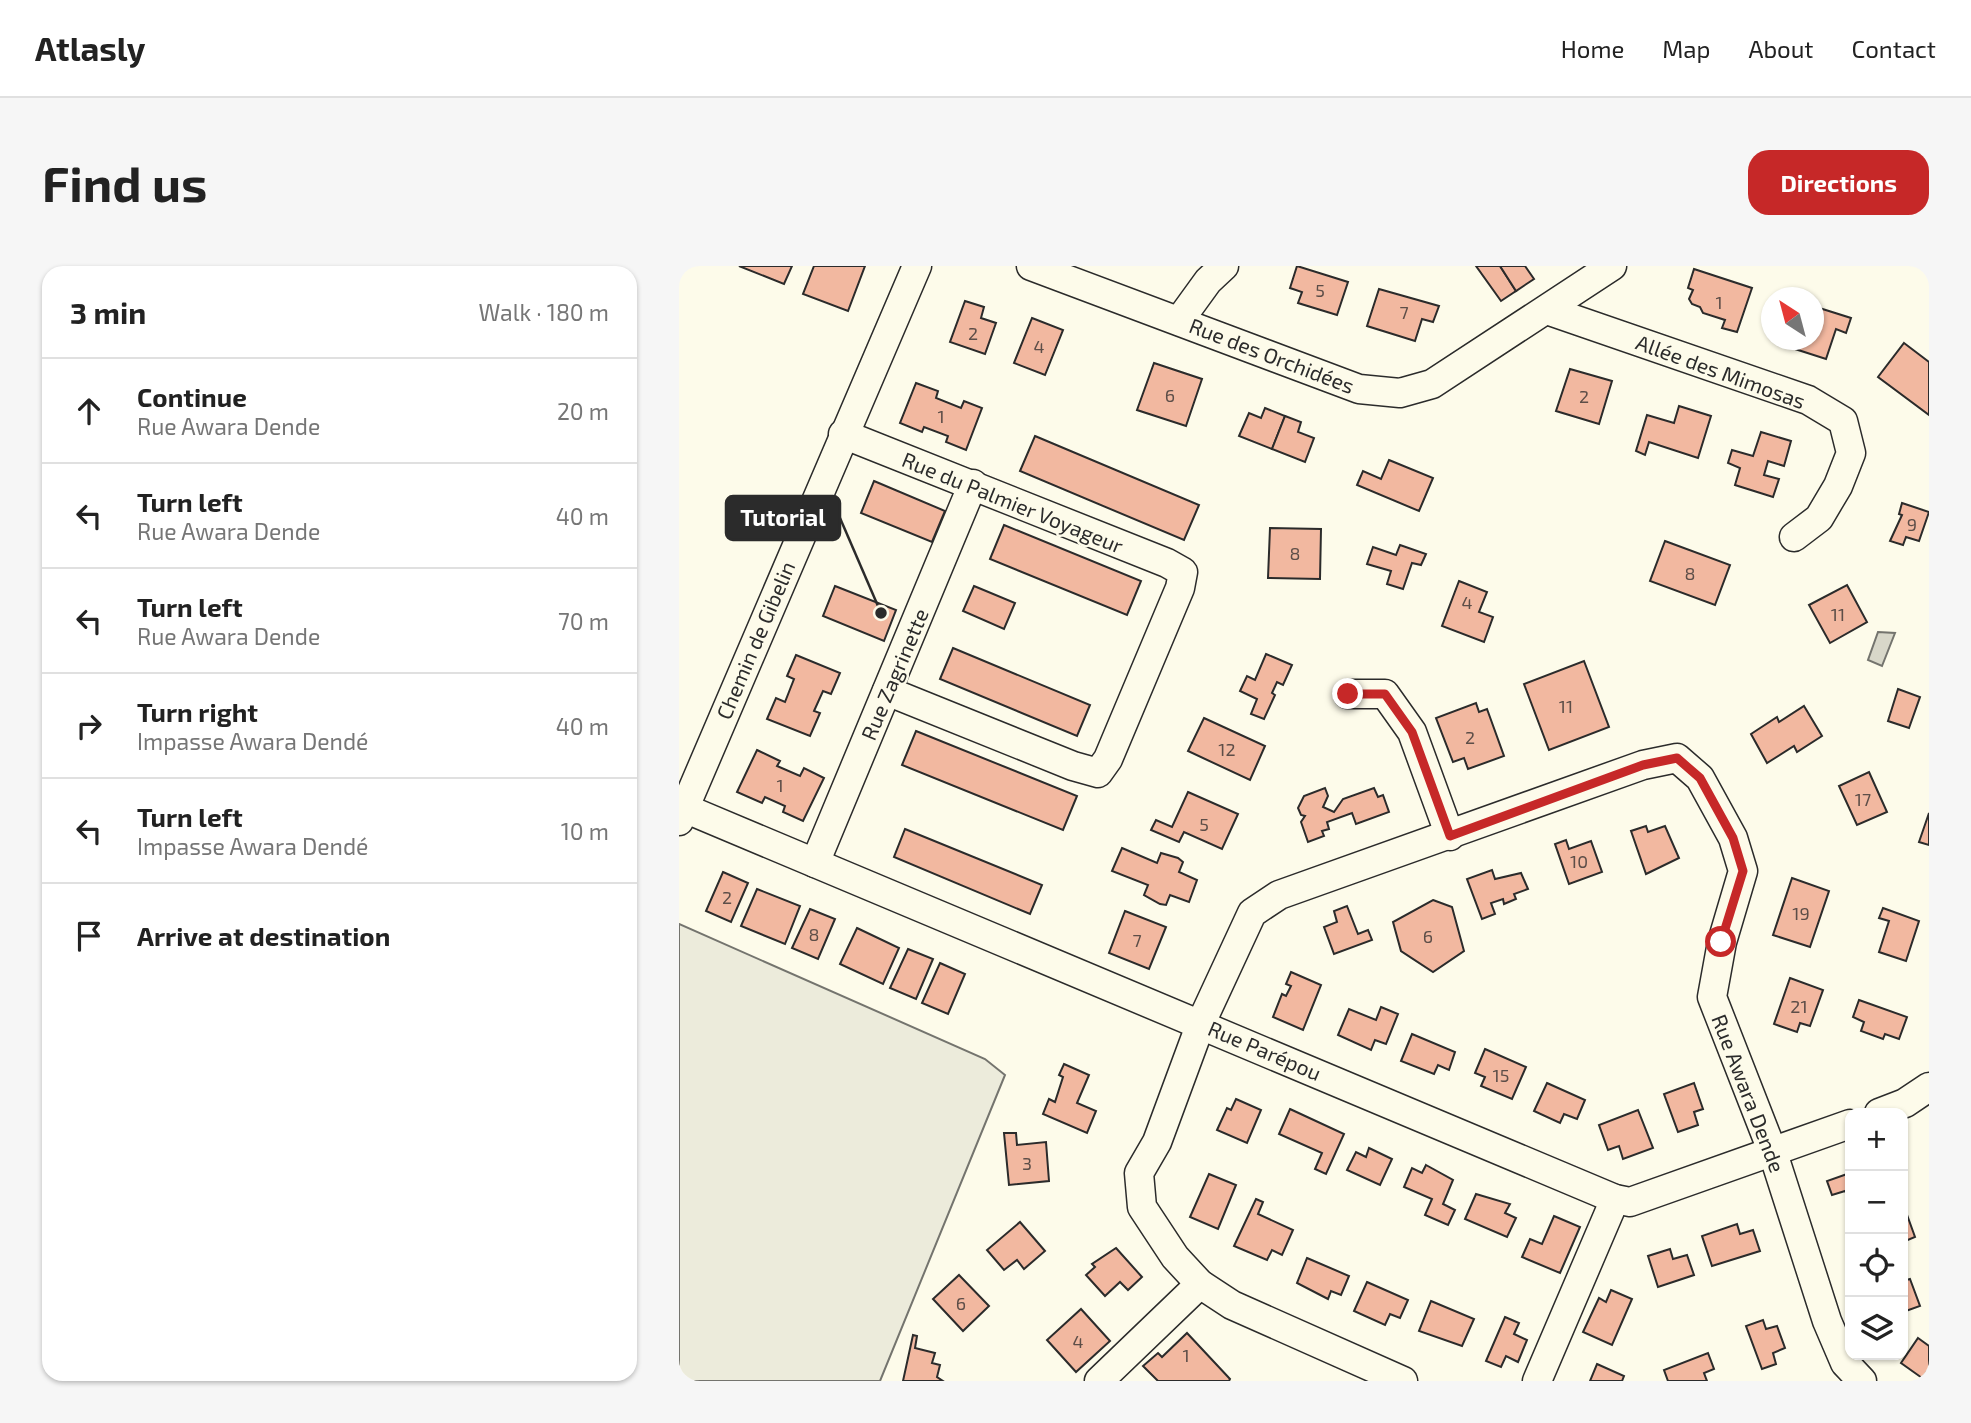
<!DOCTYPE html>
<meta charset="utf-8">
<style>
:root{--surface:#fff;--page:#f6f6f6;--text:#222;--muted:#767676;--line:#e0e0e0;--accent:#c62828}
body{margin:0;font-family:"Exo 2",sans-serif;background:var(--page);color:var(--text)}
.controls{position:absolute;right:21px;bottom:21px;display:grid;overflow:hidden;border-radius:14px;box-shadow:0 2px 5px #0004}
.controls button{width:63px;height:63px;display:grid;place-items:center;padding:0;border:0;border-bottom:2px solid var(--line);background:var(--surface);color:var(--text);font:35px sans-serif}
.compass{position:absolute;left:1082px;top:21px;width:63px;height:63px;border-radius:50%;background:var(--surface);box-shadow:0 2px 5px #0004;rotate:324deg}
.stop{position:absolute;width:21px;height:21px;margin:-16px;border:5px solid #c62828;border-radius:50%;background:#fff}
.stop.end{background:#c62828;border-color:#fff;box-shadow:0 2px 7px #0008}
.list{margin:0;padding:0;list-style:none}
h2{display:flex;justify-content:space-between;align-items:center;height:91px;margin:0;padding:0 28px;font-size:30px}
h2 small{font-size:23px;font-weight:400;color:var(--muted)}
.list li{display:grid;grid-template-columns:46px 1fr auto;gap:21px;align-items:center;box-sizing:border-box;height:105px;padding:0 28px;border-top:2px solid var(--line)}
.list b{display:block;font-size:26px;white-space:nowrap}
.list p{margin:0;font-size:23px;white-space:nowrap;color:var(--muted)}
.list em{font-size:23px;font-style:normal;color:var(--muted)}
.icon{flex:none;width:38px;height:38px;fill:none;stroke:currentColor;stroke-width:2;stroke-linecap:round;stroke-linejoin:round}
.map{position:relative;flex:none;width:1250px;height:1115px;overflow:hidden;border-radius:21px}
header{display:flex;align-items:center;gap:42px;box-sizing:border-box;height:98px;padding:0 35px;background:var(--surface);border-bottom:2px solid var(--line)}
header strong{font-size:33px}
nav{display:flex;gap:38px;margin-inline-start:auto;font-size:24px}
.intro{display:flex;align-items:center;justify-content:space-between;box-sizing:border-box;height:168px;padding:0 42px}
h1{margin:0;font-size:49px}
.button{padding:18px 32px;border-radius:21px;background:var(--accent);color:#fff;font-size:24px;font-weight:700}
main{display:flex;gap:42px;padding:0 42px}
aside{flex:1;background:var(--surface);border-radius:21px;box-shadow:0 2px 5px #0004}
.map>svg:first-child{display:block}
.green{fill:#ecebdb;stroke:#74746e;stroke-width:2}
.water{fill:#d8d7c9;stroke:#74746e;stroke-width:2}
.building{fill:#f2b8a0;stroke:#2b2b2b;stroke-width:2}
.lines{fill:none;stroke-linecap:round;stroke-linejoin:round}
.minor-casing{stroke:#2b2b2b;stroke-width:31}
.minor{stroke:#fdfbea;stroke-width:28}
.route{stroke:#c62828;stroke-width:9}
.labels{text-anchor:middle;dominant-baseline:central;stroke-width:5;stroke-linejoin:round;paint-order:stroke}
.number-label{font-size:18px;fill:#5d4e48}
.street-label{font-size:21px;fill:#2b2b2b;stroke:#fdfbea}
.leader{fill:none;stroke:#2b2b2b;stroke-width:2.5}
.callout-dot{fill:#2b2b2b;stroke:#fdfbea;stroke-width:2.5}
.callout{fill:#2b2b2b;stroke:#2b2b2b;stroke-width:2.5}
.callout-label{font-size:23px;text-anchor:middle;font-weight:bold;fill:#fff}
</style>
<header>
<strong>Atlasly</strong>
<nav><a>Home</a><a>Map</a><a>About</a><a>Contact</a></nav>
</header>
<div class="intro"><h1>Find us</h1><a class="button">Directions</a></div>
<main>
<aside>
<h2>3 min<small>Walk · 180 m</small></h2>
<ul class="list">
<li><svg class="icon" aria-label="ahead" viewBox="0 0 24 24"><path d="M12 20V5M6 11l6-6 6 6"/></svg><div><b>Continue</b><p>Rue Awara Dende</p></div><em>20 m</em></li>
<li><svg class="icon" aria-label="left" viewBox="0 0 24 24"><path d="M17 20v-9H6M10 6l-5 5 5 5"/></svg><div><b>Turn left</b><p>Rue Awara Dende</p></div><em>40 m</em></li>
<li><svg class="icon" aria-label="left" viewBox="0 0 24 24"><path d="M17 20v-9H6M10 6l-5 5 5 5"/></svg><div><b>Turn left</b><p>Rue Awara Dende</p></div><em>70 m</em></li>
<li><svg class="icon" aria-label="right" viewBox="0 0 24 24"><path d="M7 20v-9h11M14 6l5 5-5 5"/></svg><div><b>Turn right</b><p>Impasse Awara Dendé</p></div><em>40 m</em></li>
<li><svg class="icon" aria-label="left" viewBox="0 0 24 24"><path d="M17 20v-9H6M10 6l-5 5 5 5"/></svg><div><b>Turn left</b><p>Impasse Awara Dendé</p></div><em>10 m</em></li>
<li><svg class="icon" aria-label="arrive" viewBox="0 0 24 24"><path d="M6 21V4h12l-3 4 3 4H6"/></svg><div><b>Arrive at destination</b></div></li>
</ul>
</aside>
<div class="map">
<svg width="1250" height="1115" viewBox="0 0 1250 1115">
<rect width="100%" height="100%" fill="#fdfbea"/>
<!-- green -->
<path class="green" d="M0,658L306,793L326,809L201,1115H0Z"/>
<!-- water -->
<path class="water" d="M1199,366L1216,367L1203,400L1189,394Z"/>
<!-- building -->
<g class="building">
<path d="M60,0H113L105,18Z"/>
<path d="M135,0H186L169,45L124,28Z"/>
<path d="M618,0L669,16L658,49L619,37L623,26L611,22Z"/>
<path d="M797,0H821L837,25L822,35Z"/>
<path d="M821,0H846L855,13L837,25Z"/>
<path d="M1015,3L1073,22L1058,66L1043,62L1046,54L1024,47L1021,41L1013,38L1010,33L1014,24L1009,22Z"/>
<path d="M700,23L760,40L754,56L743,53L736,75L688,60Z"/>
<path d="M286,35L305,41L302,52L317,57L306,88L271,76Z"/>
<path d="M1134,40L1172,52L1167,67L1157,63L1147,93L1113,82L1116,74H1134Z"/>
<path d="M353,52L384,64L366,109L335,97Z"/>
<path d="M1225,77L1250,96V149L1199,111Z"/>
<path d="M475,97L523,113L507,160L458,144Z"/>
<path d="M891,103L933,115L920,158L877,145Z"/>
<path d="M237,117L259,125L257,132L282,142L285,135L303,142L287,184L267,176L269,170L245,161L243,166L221,157Z"/>
<path d="M1000,140L1032,150L1019,192L970,176L966,189L957,185L968,149L995,157Z"/>
<path d="M586,142L606,150L593,183L560,170L570,147L582,152Z"/>
<path d="M606,150L622,156L619,166L635,172L626,196L593,183Z"/>
<path d="M1082,166L1112,175L1105,200L1089,195L1085,209L1100,213L1094,231L1056,219L1061,202L1049,197L1053,184L1074,190Z"/>
<path d="M356,170L520,239L505,274L341,205Z"/>
<path d="M710,194L754,212L740,245L678,219L684,205L702,213Z"/>
<path d="M195,215L266,245L253,276L182,247Z"/>
<path d="M1223,237L1250,246L1240,275L1227,271L1224,279L1211,275L1223,249L1220,248Z"/>
<path d="M325,259L462,315L448,349L311,293Z"/>
<path d="M591,262L642,263L641,313L589,312Z"/>
<path d="M986,275L1051,299L1036,339L971,315Z"/>
<path d="M721,279L747,288L742,299L733,297L724,323L708,318L712,305L688,298L694,281L717,289Z"/>
<path d="M780,315L808,326L800,346L814,351L805,376L763,360Z"/>
<path d="M1168,319L1188,356L1151,377L1130,339Z"/>
<path d="M156,320L217,344L205,375L144,350Z"/>
<path d="M295,320L336,337L325,363L284,345Z"/>
<path d="M274,382L411,439L398,470L261,413Z"/>
<path d="M587,388L613,399L604,419L598,416L593,427L596,429L585,453L572,448L578,433L561,425L568,410L576,414Z"/>
<path d="M117,389L161,407L152,428L144,425L135,445L141,447L131,470L88,453L97,432L106,436L115,413L108,410Z"/>
<path d="M905,395L930,461L870,484L845,418Z"/>
<path d="M1219,423L1241,431L1230,462L1209,455Z"/>
<path d="M797,437L800,446L808,443L825,490L789,503L785,492L774,496L757,452Z"/>
<path d="M1125,440L1143,470L1118,486L1115,480L1088,497L1072,468L1098,451L1100,456Z"/>
<path d="M525,452L586,480L571,514L509,485Z"/>
<path d="M237,465L398,530L384,564L223,499Z"/>
<path d="M78,484L101,495L98,500L121,510L125,502L145,512L124,555L104,546L106,540L86,531L83,537L58,526Z"/>
<path d="M1190,506L1208,546L1178,559L1160,520Z"/>
<path d="M646,522L649,530L644,541L655,546L664,533L695,522L699,531L704,529L710,546L677,558L673,547L648,556L650,563L643,565L645,570L629,576L622,556L626,550L622,549L619,542L625,530Z"/>
<path d="M509,526L559,548L543,583L505,566L500,576L472,564L477,554L493,561Z"/>
<path d="M1250,547V579L1240,576Z"/>
<path d="M967,560L969,566L986,560L1000,592L967,608L952,565Z"/>
<path d="M226,563L363,619L351,648L215,591Z"/>
<path d="M887,574L890,583L912,575L923,606L890,618L876,578Z"/>
<path d="M443,582L478,597L482,587L499,592L504,596L500,606L518,614L510,636L491,629L487,639L481,638L465,629L469,619L433,605Z"/>
<path d="M813,604L816,613L842,607L849,623L835,628L837,633L825,638L824,633L812,637L816,648L803,653L788,613Z"/>
<path d="M44,606L69,617L52,656L27,645Z"/>
<path d="M1113,612L1150,625L1131,681L1094,669Z"/>
<path d="M78,623L121,640L106,678L62,660Z"/>
<path d="M754,634L773,641L785,685L754,706L722,685L714,656Z"/>
<path d="M668,640L679,668L689,664L693,674L655,688L645,661L658,656L655,645Z"/>
<path d="M1204,642L1240,655L1227,695L1200,686L1210,655L1200,652Z"/>
<path d="M131,643L156,653L139,693L113,682Z"/>
<path d="M446,645L487,661L470,703L430,687Z"/>
<path d="M178,662L220,682L204,718L161,698Z"/>
<path d="M229,683L254,693L237,733L211,722Z"/>
<path d="M261,697L286,708L269,748L243,737Z"/>
<path d="M612,706L642,719L624,764L594,751L603,728L607,730L612,720L607,718Z"/>
<path d="M1111,712L1144,724L1131,760L1121,757L1118,766L1095,758Z"/>
<path d="M1180,734L1228,751L1220,773L1206,768L1204,773L1182,765L1185,756L1174,751Z"/>
<path d="M702,741L719,748L707,778L696,774L692,784L659,769L670,743L697,754Z"/>
<path d="M733,768L776,786L770,804L759,799L755,808L722,795Z"/>
<path d="M806,783L847,801L833,833L802,820L806,811L796,807Z"/>
<path d="M385,798L410,809L398,837L417,845L408,867L364,848L370,833L376,836L384,811L380,809Z"/>
<path d="M868,817L906,834L898,853L885,848L881,857L855,845Z"/>
<path d="M1015,817L1024,843L1015,846L1019,859L999,866L985,828Z"/>
<path d="M557,833L582,844L568,877L538,864L548,842L552,844Z"/>
<path d="M611,843L665,868L647,908L636,903L643,887L600,868Z"/>
<path d="M959,844L974,882L944,893L940,880L929,884L920,859Z"/>
<path d="M325,867H337L338,879L367,876L370,915L330,919Z"/>
<path d="M690,882L713,893L701,919L668,904L677,886L687,891Z"/>
<path d="M747,899L774,914L764,938L776,944L769,959L746,949L753,933L725,921L733,902L743,907Z"/>
<path d="M1171,907V934L1166,925L1153,929L1148,915Z"/>
<path d="M530,908L557,919L539,963L511,951Z"/>
<path d="M797,928L831,938L826,947L837,952L828,971L786,953Z"/>
<path d="M577,933L584,936L579,948L614,964L603,989L593,984L588,994L555,980Z"/>
<path d="M1227,946L1236,971L1224,976V948Z"/>
<path d="M875,950L901,961L881,1007L843,991L851,973L863,978Z"/>
<path d="M341,956L366,985L345,1003L338,994L325,1004L308,984Z"/>
<path d="M1058,958L1061,968L1074,964L1081,985L1033,1000L1023,970Z"/>
<path d="M437,982L463,1011L449,1024L441,1016L426,1030L407,1009L416,1001L413,998Z"/>
<path d="M991,983L994,993L1008,989L1015,1009L979,1021L969,990Z"/>
<path d="M628,992L670,1010L662,1029L652,1025L649,1033L618,1017Z"/>
<path d="M280,1009L310,1040L284,1065L254,1033Z"/>
<path d="M1231,1013L1241,1040L1224,1046V1015Z"/>
<path d="M688,1016L729,1034L721,1052L711,1048L706,1059L675,1045Z"/>
<path d="M932,1024L953,1033L933,1079L904,1066L920,1032L927,1036Z"/>
<path d="M752,1035L795,1053L783,1080L740,1065Z"/>
<path d="M402,1043L431,1075L397,1106L368,1074Z"/>
<path d="M826,1051L840,1057L835,1068L848,1074L839,1096L827,1090L822,1101L807,1095Z"/>
<path d="M1084,1054L1087,1063L1098,1060L1106,1082L1094,1087L1097,1098L1083,1103L1067,1060Z"/>
<path d="M508,1067L551,1113L550,1115H479L464,1100L479,1087L483,1091Z"/>
<path d="M234,1069L238,1070L236,1082L256,1087L253,1097L261,1099L258,1111L264,1115H224Z"/>
<path d="M1239,1072L1250,1080V1103L1243,1112L1222,1097Z"/>
<path d="M1029,1087L1035,1103L1025,1107L1028,1115H989L985,1104Z"/>
<path d="M918,1098L945,1110L943,1115H911Z"/>
</g>
<g class="lines">
<defs>
<g id="minor">
<path d="M352,0L680,123L721,127L753,118L933,0"/>
<path d="M868,44L1129,134L1164,155L1172,187L1159,220L1140,252L1115,271"/>
<path d="M500,55L529,15L545,0"/>
<path d="M164,168L488,297L504,306L501,322L429,493L419,507L394,500L208,425"/>
<path d="M669,428H706L733,466L771,570"/>
<path d="M5,542L936,933L951,936L1171,858"/>
<path d="M0,555L238,0"/>
<path d="M136,597L294,218"/>
<path d="M1200,847L1226,837L1250,821"/>
<path d="M420,1115L521,1018"/>
<path d="M724,1115L553,1039L521,1018L496,991L463,941L460,907L478,876L522,757L573,647L600,629L964,499L998,492L1021,512L1054,572L1064,605L1043,676L1033,731L1094,887L1148,1055L1166,1097L1183,1115"/>
<path d="M858,1115L936,933"/>
</g>
</defs>
<!-- minor casing -->
<use href="#minor" class="minor-casing"/>
<!-- minor -->
<use href="#minor" class="minor"/>
</g>
<g class="lines">
<!-- route -->
<path class="route" d="M669,428H706L733,466L771,570L964,499L998,492L1021,512L1054,572L1064,605L1042,676"/>
</g>
<g class="labels">
<!-- number labels -->
<g class="number-label">
<text x="641" y="24">5</text>
<text x="1040" y="36">1</text>
<text x="725" y="46">7</text>
<text x="294" y="67">2</text>
<text x="360" y="80">4</text>
<text x="491" y="129">6</text>
<text x="905" y="130">2</text>
<text x="262" y="150">1</text>
<text x="1233" y="258">9</text>
<text x="616" y="287">8</text>
<text x="1011" y="307">8</text>
<text x="788" y="336">4</text>
<text x="1159" y="348">11</text>
<text x="887" y="440">11</text>
<text x="791" y="471">2</text>
<text x="548" y="483">12</text>
<text x="101" y="519">1</text>
<text x="1184" y="533">17</text>
<text x="525" y="558">5</text>
<text x="900" y="595">10</text>
<text x="48" y="631">2</text>
<text x="1122" y="647">19</text>
<text x="135" y="668">8</text>
<text x="749" y="670">6</text>
<text x="458" y="674">7</text>
<text x="1120" y="740">21</text>
<text x="822" y="809">15</text>
<text x="348" y="897">3</text>
<text x="282" y="1037">6</text>
<text x="399" y="1075">4</text>
<text x="507" y="1089">1</text>
</g>
<!-- street labels -->
<g class="street-label">
<text transform="translate(593 89) rotate(21)">Rue des Orchidées</text>
<text transform="translate(1042 105) rotate(20)">Allée des Mimosas</text>
<text transform="translate(334 236) rotate(22)">Rue du Palmier Voyageur</text>
<text transform="translate(76 374) rotate(-67)">Chemin de Gibelin</text>
<text transform="translate(215 408) rotate(-67)">Rue Zagrinette</text>
<text transform="translate(586 784) rotate(23)">Rue Parépou</text>
<text transform="translate(1070 827) rotate(69)">Rue Awara Dende</text>
</g>
</g>
<!-- callouts -->
<path class="leader" d="M202 347L161 252"/>
<circle class="callout-dot" cx="202" cy="347" r="7"/>
<rect class="callout" x="47" y="230" width="114" height="44" rx="7"/>
<g class="callout-label">
<text x="104" y="260">Tutorial</text>
</g>
</svg>
<div class="controls">
<button>+</button>
<button>−</button>
<button><svg class="icon" aria-label="locate" viewBox="0 0 24 24"><circle cx="12" cy="12" r="6"/><path d="M12 2v4M12 18v4M2 12h4M18 12h4"/></svg></button>
<button><svg class="icon" aria-label="layers" viewBox="0 0 24 24"><path d="M12 4l9 5-9 5-9-5zM3 14l9 5 9-5"/></svg></button>
</div>
<svg class="compass" viewBox="-18 -18 36 36"><path d="M0-13l5 13h-10z" fill="#e53935"/><path d="M0 13l5-13h-10z" fill="#767676"/></svg>
<div class="stop" style="left:1042px;top:676px"></div>
<div class="stop end" style="left:669px;top:428px"></div>
</div>
</main>
